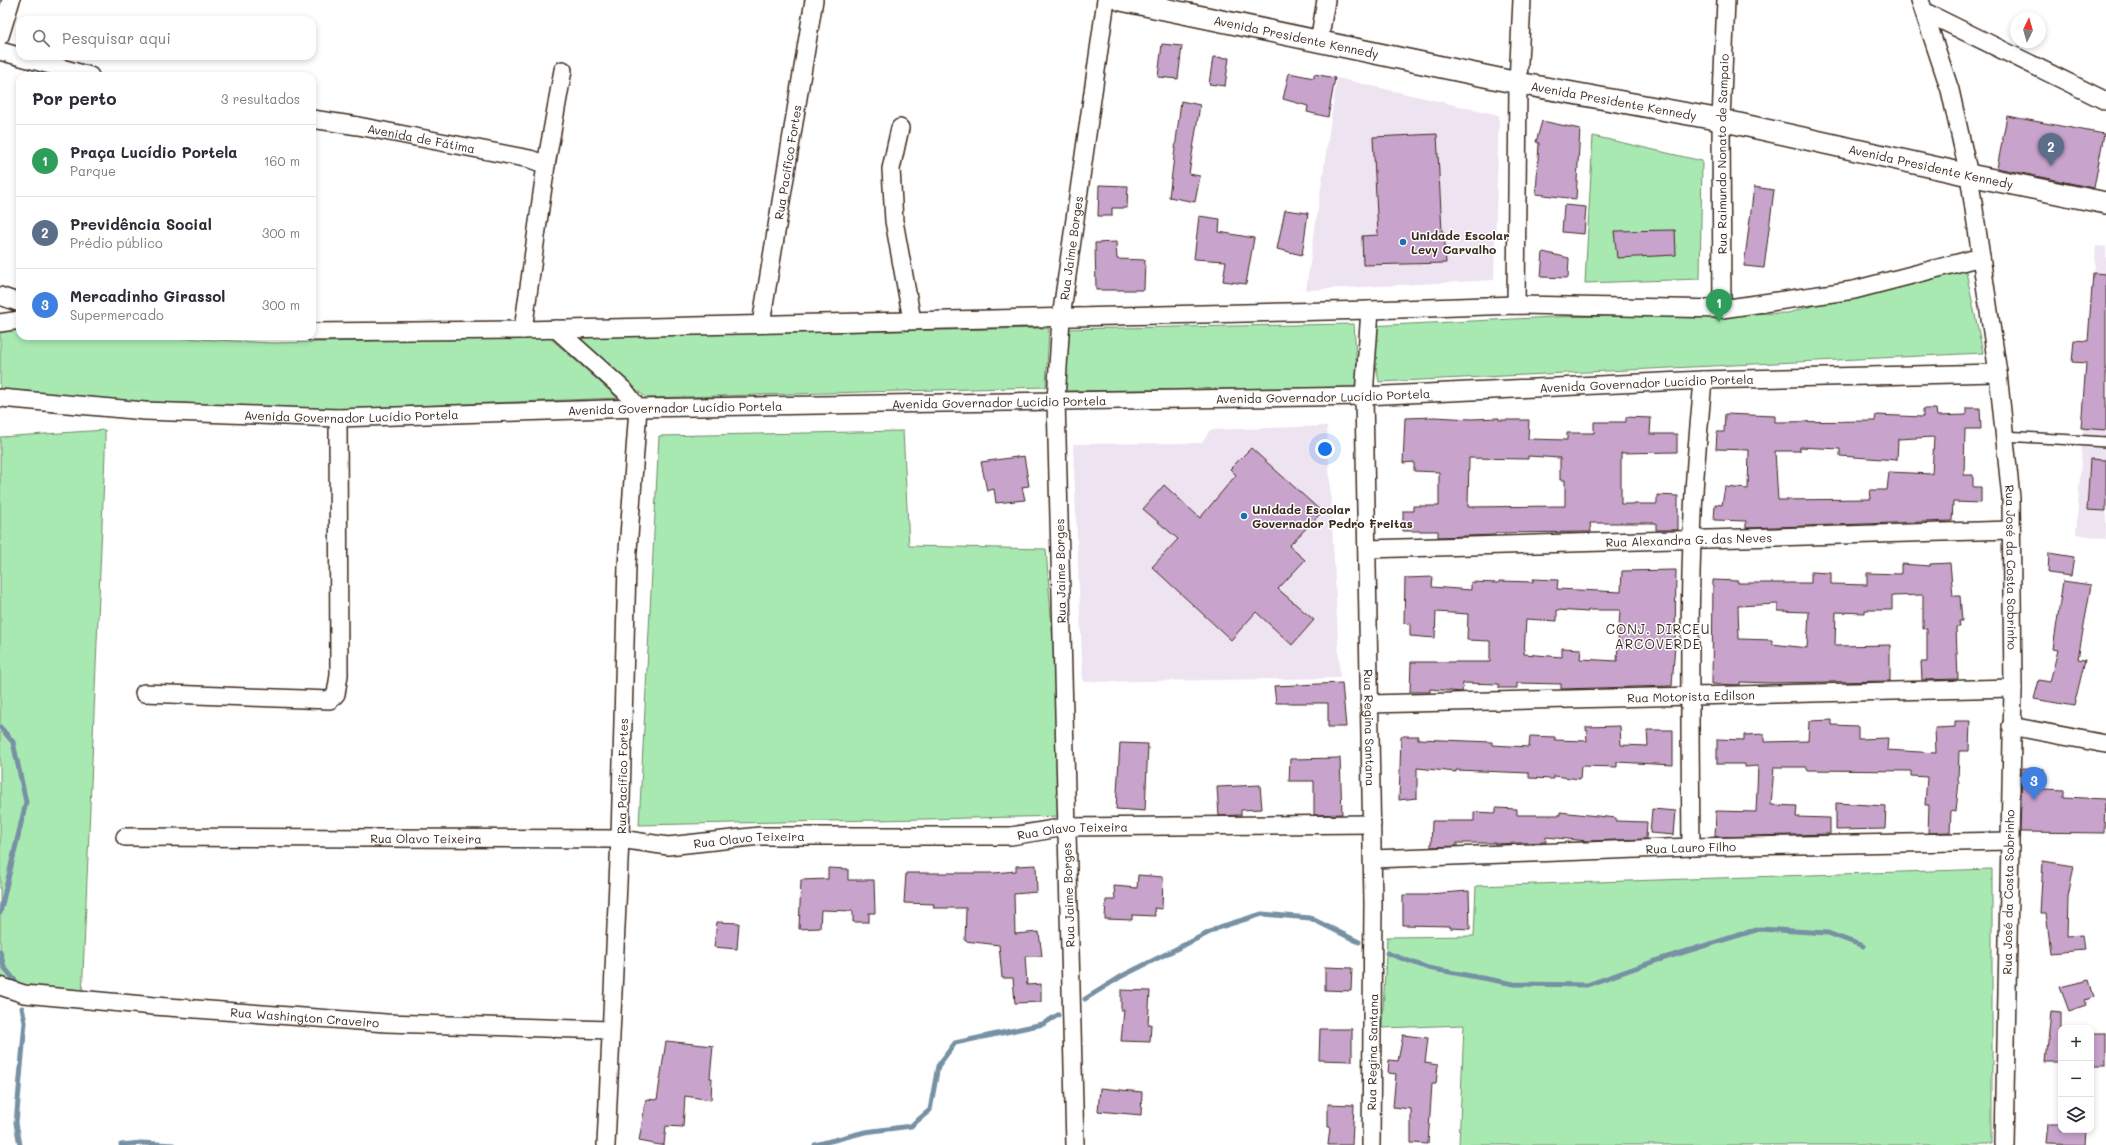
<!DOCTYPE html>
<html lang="pt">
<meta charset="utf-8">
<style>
:root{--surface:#fff;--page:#f2f2f3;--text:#2b2b33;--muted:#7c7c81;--line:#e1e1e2;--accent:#1f6fb2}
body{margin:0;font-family:Mali,sans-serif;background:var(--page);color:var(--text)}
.controls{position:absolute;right:12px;bottom:12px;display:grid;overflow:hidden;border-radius:8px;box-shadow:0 2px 6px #0003}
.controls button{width:36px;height:36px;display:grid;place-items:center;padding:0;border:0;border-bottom:1px solid var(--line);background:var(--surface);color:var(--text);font:20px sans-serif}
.compass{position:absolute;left:2010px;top:12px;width:36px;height:36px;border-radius:50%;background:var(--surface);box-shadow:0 2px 6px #0003;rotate:5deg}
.you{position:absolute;left:1325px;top:449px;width:14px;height:14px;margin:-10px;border:3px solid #fff;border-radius:50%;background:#1a73e8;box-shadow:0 0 0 6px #1a73e833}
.badge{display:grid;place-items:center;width:26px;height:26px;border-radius:50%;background:var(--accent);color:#fff;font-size:13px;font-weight:700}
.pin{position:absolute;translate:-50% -33px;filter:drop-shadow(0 1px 2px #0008)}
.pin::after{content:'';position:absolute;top:21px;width:14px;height:12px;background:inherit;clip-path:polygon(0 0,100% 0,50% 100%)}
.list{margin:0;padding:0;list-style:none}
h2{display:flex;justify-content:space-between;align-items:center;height:52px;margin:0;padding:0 16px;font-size:17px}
h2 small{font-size:13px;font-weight:400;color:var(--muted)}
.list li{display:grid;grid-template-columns:26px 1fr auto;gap:12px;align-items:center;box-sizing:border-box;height:72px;padding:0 16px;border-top:1px solid var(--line)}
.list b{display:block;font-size:15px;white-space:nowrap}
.list p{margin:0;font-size:13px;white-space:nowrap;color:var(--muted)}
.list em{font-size:13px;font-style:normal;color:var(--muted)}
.icon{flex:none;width:22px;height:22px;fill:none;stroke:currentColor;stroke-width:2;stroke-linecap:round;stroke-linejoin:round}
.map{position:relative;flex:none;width:2106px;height:1145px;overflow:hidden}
.search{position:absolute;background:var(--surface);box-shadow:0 2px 6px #0003;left:16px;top:16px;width:300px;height:44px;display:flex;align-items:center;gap:10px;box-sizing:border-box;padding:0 14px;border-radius:12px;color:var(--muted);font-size:15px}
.panel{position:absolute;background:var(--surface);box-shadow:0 2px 6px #0003;left:16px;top:72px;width:300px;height:268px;border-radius:12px}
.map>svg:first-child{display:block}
.built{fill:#eee3f0}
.green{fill:#a8e9b2;stroke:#728a68}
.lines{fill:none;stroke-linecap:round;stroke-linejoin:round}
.stream{stroke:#7791a4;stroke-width:5}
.building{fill:#c8a3cc;stroke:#3b2a1e;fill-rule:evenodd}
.service-casing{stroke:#3b2a1e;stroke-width:12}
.minor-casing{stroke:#3b2a1e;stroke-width:20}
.tertiary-casing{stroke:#3b2a1e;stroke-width:24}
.service{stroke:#fff;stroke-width:9}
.minor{stroke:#fff;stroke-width:17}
.tertiary{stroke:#fff;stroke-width:21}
.poi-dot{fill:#1f6fb2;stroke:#fff;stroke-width:1.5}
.labels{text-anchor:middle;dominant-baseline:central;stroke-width:3;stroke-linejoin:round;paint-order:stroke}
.street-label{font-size:12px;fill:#3b2a1e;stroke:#fff}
.poi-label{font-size:12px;font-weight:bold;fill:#3b2a1e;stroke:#fff;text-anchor:start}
.neighbourhood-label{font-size:13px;letter-spacing:1px;fill:#3b2a1e;stroke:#fff}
</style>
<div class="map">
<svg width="2106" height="1145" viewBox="0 0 2106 1145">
<rect width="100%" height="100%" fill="#fff"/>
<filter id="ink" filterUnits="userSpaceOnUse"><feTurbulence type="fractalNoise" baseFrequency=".025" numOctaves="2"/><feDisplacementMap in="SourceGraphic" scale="8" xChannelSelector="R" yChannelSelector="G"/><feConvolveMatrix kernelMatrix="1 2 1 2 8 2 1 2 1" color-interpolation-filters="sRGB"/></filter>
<g filter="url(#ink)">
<!-- built -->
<g class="built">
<path d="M1337,78L1499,115L1494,280L1306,290Z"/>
<path d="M2096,246L2106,247V539L2076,534Z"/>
<path d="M1327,426L1340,678L1083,682L1073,444L1202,443L1210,430Z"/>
</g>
<!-- green -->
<g class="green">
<path d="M1593,136L1702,161L1700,279L1585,283Z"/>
<path d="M1964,262L1983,353L1379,382L1369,326L1555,317L1788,313Z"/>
<path d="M1354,324L1358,387L1065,391L1061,329Z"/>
<path d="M1049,328L1046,387L646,398L578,337Z"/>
<path d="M20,329V336H144L272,343L549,337L618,398L338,409L125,401L0,389V332Z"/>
<path d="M105,430V453L82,997L0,982V437Z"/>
<path d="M903,431L909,546L1046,549L1066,816L639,825L659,436Z"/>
<path d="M1992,869V1145H1459L1464,1025L1382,1028L1387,937L1474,936L1476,886Z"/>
</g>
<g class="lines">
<!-- stream -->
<g class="stream">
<path d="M0,727L13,742L26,802L0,913"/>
<path d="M0,951L4,967L17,983"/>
<path d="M1387,953L1428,968L1514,984L1587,985L1658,960L1759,929L1828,933L1863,946"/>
<path d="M1085,999L1122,976L1220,927L1262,914L1310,918L1359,942"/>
<path d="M20,1145L16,1123L25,1022L22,1008"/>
<path d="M121,1145L141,1143L173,1145"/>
<path d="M815,1145L865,1132L911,1126L930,1110L938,1066L955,1043L1043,1024L1058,1015"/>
</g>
</g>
<!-- building -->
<g class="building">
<path d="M1162,44L1182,46L1178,79L1158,77Z"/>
<path d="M1213,57L1229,58L1225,86L1209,84Z"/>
<path d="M1289,73L1314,78V74L1335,78L1328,117L1307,112L1308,106L1283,99Z"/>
<path d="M1181,101L1200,105L1189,174L1200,176L1195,202L1169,197Z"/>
<path d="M2007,116L2104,134L2094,188L1997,168Z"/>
<path d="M1542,121L1580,129L1576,199L1536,194L1539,143L1536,142Z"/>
<path d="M1437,134L1442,232H1444L1446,263L1363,265L1362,236L1378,235L1373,137Z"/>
<path d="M1099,185L1128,186L1127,208H1112V216H1098Z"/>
<path d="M1754,187L1774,190L1764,268L1744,266Z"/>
<path d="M1564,205L1586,207L1584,234L1562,232Z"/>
<path d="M1285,210L1308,213L1302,255L1277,249Z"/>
<path d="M1199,216L1220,219L1219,232L1254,238L1246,284L1223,281L1226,261L1194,259Z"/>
<path d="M1675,230L1676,255L1617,258L1614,231Z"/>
<path d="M1116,242L1117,259L1145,260L1144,290H1096L1095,243Z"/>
<path d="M1543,252L1569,258L1568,278L1541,277Z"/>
<path d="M2093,273L2106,274V430L2081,428L2086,363L2072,362L2074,340L2088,341Z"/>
<path d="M1966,408H1980L1981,429H1965L1964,475H1973V487H1981V503L1953,502L1952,521L1746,528V521L1714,520L1715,504L1722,505L1725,487L1748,489L1749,450L1716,449L1717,432H1724L1725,414L1775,416V422L1875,421L1876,415L1923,417V409H1936L1937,416L1966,415ZM1934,437L1932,474L1889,472L1887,490H1870L1871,499L1778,500L1775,451H1800V447L1840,449V456L1897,460L1898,439Z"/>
<path d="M1435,417L1471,419L1499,418V420H1529L1528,439L1567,440V433H1594V422H1626V417L1651,418L1650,434H1677V452L1621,453V504H1657V495L1678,496V530H1656V523H1590L1591,532L1495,533V535L1438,537V531H1403V511H1413V506H1439V472L1414,471V462L1403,463L1405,418ZM1528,456L1560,458V480H1565V506L1468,507L1469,458L1528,459Z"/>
<path d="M1251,448L1322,512L1289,546L1305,560L1278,589L1314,620L1292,645L1256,612L1231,640L1152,567L1178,539L1143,509L1164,485L1200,518L1236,475L1230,469Z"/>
<path d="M1024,456L1029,486L1022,487L1025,500L996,503L994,489L987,491L981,462Z"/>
<path d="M2090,459L2106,460V511L2087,510Z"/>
<path d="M2049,553L2074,557L2071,576L2048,573Z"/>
<path d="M1950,563L1953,596H1960L1962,621H1959L1960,627H1956L1958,679L1922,680L1921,662H1927V628L1923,629V595L1892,596V610H1865V613L1836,612L1835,646L1890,645V681L1771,683L1740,682V685L1712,684L1713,580L1738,581V583H1811V572L1831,573V584L1867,585V573L1901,574V564L1930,566V564ZM1778,604V611L1809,612L1807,648L1772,644V640L1739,639L1738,606Z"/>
<path d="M1676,570L1675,644L1672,686L1561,689V684L1517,683V688H1499V684L1463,683L1462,692L1430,689V692H1410L1411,662H1490V641L1467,640L1468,614L1436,612L1435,638L1410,636V624L1404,623L1405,578L1433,577L1432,587L1471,590V582L1499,583V581L1533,582V579L1558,580L1557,589L1621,592L1622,571ZM1557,610L1588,612V610H1620L1617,661L1580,659L1581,649L1562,648V657L1524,654L1526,619L1557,621Z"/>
<path d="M2063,581L2091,585L2078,659L2085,660L2074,706L2034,699L2039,680L2050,682L2058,650L2053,649Z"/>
<path d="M1342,683L1346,727H1328V703H1276L1274,686Z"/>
<path d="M1832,720V725L1858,726V739L1888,738L1887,750L1936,753L1935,728L1955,727V721H1970L1969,751H1959L1958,780L1959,781L1956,812L1951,811L1950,832L1928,833L1929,805H1925L1927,777L1911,776V771L1807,770V767H1774L1771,805L1797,806L1796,817L1830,818V834L1715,837L1716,811L1756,812L1758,766L1745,767V764H1717V739L1744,740V735L1764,734V742L1808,741L1809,721Z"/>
<path d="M1620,726L1621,745L1648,746L1647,730H1673V765L1617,762V767L1581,766L1580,779L1553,776V779L1529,778V773L1456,770V772L1417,768V798L1399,800L1401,736H1418V739L1492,742V745L1529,747L1530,736L1555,737V740L1587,741L1586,727Z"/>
<path d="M1120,743L1148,744L1145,811L1116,809Z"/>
<path d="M1340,758L1342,814L1314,815V781H1289L1290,759Z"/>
<path d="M2022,768L2044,769V789L2064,790V797L2105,799L2104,833L2020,832Z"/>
<path d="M1260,785L1262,809L1241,810V815L1219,816L1217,787Z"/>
<path d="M1836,803L1886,806L1885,829L1836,830Z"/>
<path d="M1496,808L1517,809V815H1560V812L1616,818V821L1647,822L1646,839L1588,841L1546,837V842L1495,844V843H1457V846L1431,847L1432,821H1474V812L1496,813Z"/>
<path d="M1652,809L1676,811L1674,835L1650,833Z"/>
<path d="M2043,861L2074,866L2068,897L2067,936L2082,935L2084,950L2051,953L2046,913H2040Z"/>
<path d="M1036,865L1037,892L1014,894L1015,934L1039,932L1042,956H1025L1027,985L1041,984V1002L1015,1003L1013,978H1002L999,945L965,941L966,908H933L934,904L904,903L906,873H994L1016,871V866Z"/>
<path d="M828,868L848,869V880H874L875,913H869V922H853V911L821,910L820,928L799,929L801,880L828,879Z"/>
<path d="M1138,875L1163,877L1162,909L1154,908L1155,916L1132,915V920L1105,919L1106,900H1115L1114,886L1137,888Z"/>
<path d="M1469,891L1470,929L1450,928V926L1403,925V895H1428V894Z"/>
<path d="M717,922L739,923L737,949L714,947Z"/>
<path d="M1325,967L1352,968L1351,991L1325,990Z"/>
<path d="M2089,980L2094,997L2084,1000L2086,1005L2069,1011L2060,987Z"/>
<path d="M1121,990L1150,991L1148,1024H1151L1150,1042L1121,1041L1124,1010H1121Z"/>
<path d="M2051,1011L2061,1012V1062H2046Z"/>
<path d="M1320,1029H1352V1061L1319,1060Z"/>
<rect x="2091" y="1033" width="15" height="32"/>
<path d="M1403,1035L1428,1038L1425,1063L1438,1065L1436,1084H1432L1428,1144L1411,1143V1109L1393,1107L1396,1074L1388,1073L1389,1060L1398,1061Z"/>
<path d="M666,1041L713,1046L710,1078H712L711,1100L685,1096L683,1127L666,1126L664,1145H660L639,1141L646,1099L657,1100Z"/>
<path d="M1100,1088L1142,1092L1141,1115L1098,1111Z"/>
<path d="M1328,1104L1354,1105L1352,1145H1328L1330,1127H1328Z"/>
<path d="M2048,1123H2061V1130H2086L2085,1145L2046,1144Z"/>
</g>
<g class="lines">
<defs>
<path id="service" d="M2004,436L2106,442"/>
<g id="minor">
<path id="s1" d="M1920,0L1950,90L1969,175L1998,373L2011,498L2013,688L2004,1145"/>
<path d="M1925,12L2106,101"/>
<path d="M0,36L11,0"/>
<path d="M1319,42L1326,0"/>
<path d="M0,51L90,76"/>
<path id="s2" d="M312,119L358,126L530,159L546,165L523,330"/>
<path d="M900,128L891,169L894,221L912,320"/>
<path d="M546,165L563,70"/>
<path d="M0,296L20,303"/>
<path d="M1516,305L1518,83L1522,0"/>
<path id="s3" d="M1722,309L1721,120L1726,0"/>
<path id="s4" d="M1370,310L1364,396L1373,904L1371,1145"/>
<path d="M0,323L20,320"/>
<path id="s5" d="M761,324L814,0"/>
<path d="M556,329L625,391L638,408L627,565L620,839L606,1145"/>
<path d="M312,332L523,330L1370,310L1516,305L1722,309L1854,290L1981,257"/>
<path id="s6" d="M0,398L145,411L338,418L638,408L1364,396L1703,380L1998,373"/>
<path id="s7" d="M1367,549L2011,530"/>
<path d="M144,693L330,700L336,694L339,675L338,418"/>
<path id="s8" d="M1369,704L2013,688"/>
<path d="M2011,726L2106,744"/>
<path id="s9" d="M125,837L620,839L668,846L760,836H1011L1066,827L1372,824"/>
<path d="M1691,847C1690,729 1688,610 1694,492C1696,455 1700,417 1703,380"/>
<path id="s10" d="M1373,859L1691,847L2009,841"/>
<path id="s11" d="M0,986L24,994L154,1006L386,1023L610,1030"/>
<path id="s12" d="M1075,1145L1056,400L1061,318L1106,0"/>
</g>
<g id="tertiary">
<path id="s13" d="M1121,0L1518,83L1721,120L1969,175L2106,203"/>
</g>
</defs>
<!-- service casing -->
<use href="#service" class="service-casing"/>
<!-- minor casing -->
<use href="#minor" class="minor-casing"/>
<!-- tertiary casing -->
<use href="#tertiary" class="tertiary-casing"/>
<!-- service -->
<use href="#service" class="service"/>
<!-- minor -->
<use href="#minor" class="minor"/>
<!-- tertiary -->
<use href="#tertiary" class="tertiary"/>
</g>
</g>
<!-- markers -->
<g class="poi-dot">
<circle cx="1403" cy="242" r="4"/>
<circle cx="1244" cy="516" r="4"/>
</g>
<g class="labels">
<!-- street labels -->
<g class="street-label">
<text stroke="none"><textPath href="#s13" startOffset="179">Avenida Presidente Kennedy</textPath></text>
<text stroke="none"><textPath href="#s13" startOffset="503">Avenida Presidente Kennedy</textPath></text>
<text stroke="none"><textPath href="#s2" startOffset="111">Avenida de Fátima</textPath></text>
<text stroke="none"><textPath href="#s3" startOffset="155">Rua Raimundo Nonato de Sampaio</textPath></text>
<text stroke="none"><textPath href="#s5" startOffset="164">Rua Pacífico Fortes</textPath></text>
<text stroke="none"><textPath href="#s13" startOffset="827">Avenida Presidente Kennedy</textPath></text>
<text stroke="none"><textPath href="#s12" startOffset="898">Rua Jaime Borges</textPath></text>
<text stroke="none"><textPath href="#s6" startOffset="1648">Avenida Governador Lucídio Portela</textPath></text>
<text stroke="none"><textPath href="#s6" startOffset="1324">Avenida Governador Lucídio Portela</textPath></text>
<text stroke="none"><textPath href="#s6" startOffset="1000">Avenida Governador Lucídio Portela</textPath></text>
<text stroke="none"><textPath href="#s6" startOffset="676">Avenida Governador Lucídio Portela</textPath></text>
<text stroke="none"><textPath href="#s6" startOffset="352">Avenida Governador Lucídio Portela</textPath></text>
<text stroke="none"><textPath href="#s7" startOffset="322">Rua Alexandra G. das Neves</textPath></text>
<text stroke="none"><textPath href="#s1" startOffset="577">Rua José da Costa Sobrinho</textPath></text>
<text transform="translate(1060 571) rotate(-91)">Rua Jaime Borges</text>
<text stroke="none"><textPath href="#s8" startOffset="322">Rua Motorista Edilson</textPath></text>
<text stroke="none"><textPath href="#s4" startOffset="418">Rua Regina Santana</textPath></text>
<text transform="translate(622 776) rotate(-89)">Rua Pacífico Fortes</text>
<text stroke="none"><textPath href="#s9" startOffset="949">Rua Olavo Teixeira</textPath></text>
<text stroke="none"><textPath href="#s9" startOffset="301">Rua Olavo Teixeira</textPath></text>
<text stroke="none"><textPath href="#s9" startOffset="625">Rua Olavo Teixeira</textPath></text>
<text stroke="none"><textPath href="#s10" startOffset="318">Rua Lauro Filho</textPath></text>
<text transform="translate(2008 892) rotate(-89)">Rua José da Costa Sobrinho</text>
<text transform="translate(1068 895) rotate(-92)">Rua Jaime Borges</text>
<text stroke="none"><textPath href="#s11" startOffset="307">Rua Washington Craveiro</textPath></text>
<text transform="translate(1372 1052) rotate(-89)">Rua Regina Santana</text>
</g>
<!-- poi labels -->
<g class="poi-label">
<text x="1411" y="235">Unidade Escolar<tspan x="1411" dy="14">Levy Carvalho</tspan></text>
<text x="1252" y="509">Unidade Escolar<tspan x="1252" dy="14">Governador Pedro Freitas</tspan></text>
</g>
<!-- neighbourhood labels -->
<g class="neighbourhood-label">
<text x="1658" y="628">CONJ. DIRCEU<tspan x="1658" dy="15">ARCOVERDE</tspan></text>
</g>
</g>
</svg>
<div class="controls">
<button>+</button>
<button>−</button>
<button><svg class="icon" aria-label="layers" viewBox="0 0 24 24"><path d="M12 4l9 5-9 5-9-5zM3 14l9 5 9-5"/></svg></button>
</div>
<svg class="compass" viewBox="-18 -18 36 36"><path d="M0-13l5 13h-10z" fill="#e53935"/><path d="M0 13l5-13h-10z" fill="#7c7c81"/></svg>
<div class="you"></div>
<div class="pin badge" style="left:1719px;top:322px;background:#2e9e5b">1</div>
<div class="pin badge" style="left:2051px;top:166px;background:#5c6f8a">2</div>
<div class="pin badge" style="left:2034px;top:800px;background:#3f7fe0">3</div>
<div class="search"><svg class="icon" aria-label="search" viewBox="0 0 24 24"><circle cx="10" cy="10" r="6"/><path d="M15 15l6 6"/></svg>Pesquisar aqui</div>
<section class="panel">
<h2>Por perto<small>3 resultados</small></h2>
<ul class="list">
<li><span class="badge" style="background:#2e9e5b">1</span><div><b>Praça Lucídio Portela</b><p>Parque</p></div><em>160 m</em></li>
<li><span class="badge" style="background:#5c6f8a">2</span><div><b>Previdência Social</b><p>Prédio público</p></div><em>300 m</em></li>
<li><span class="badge" style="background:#3f7fe0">3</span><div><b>Mercadinho Girassol</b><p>Supermercado</p></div><em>300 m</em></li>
</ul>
</section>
</div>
